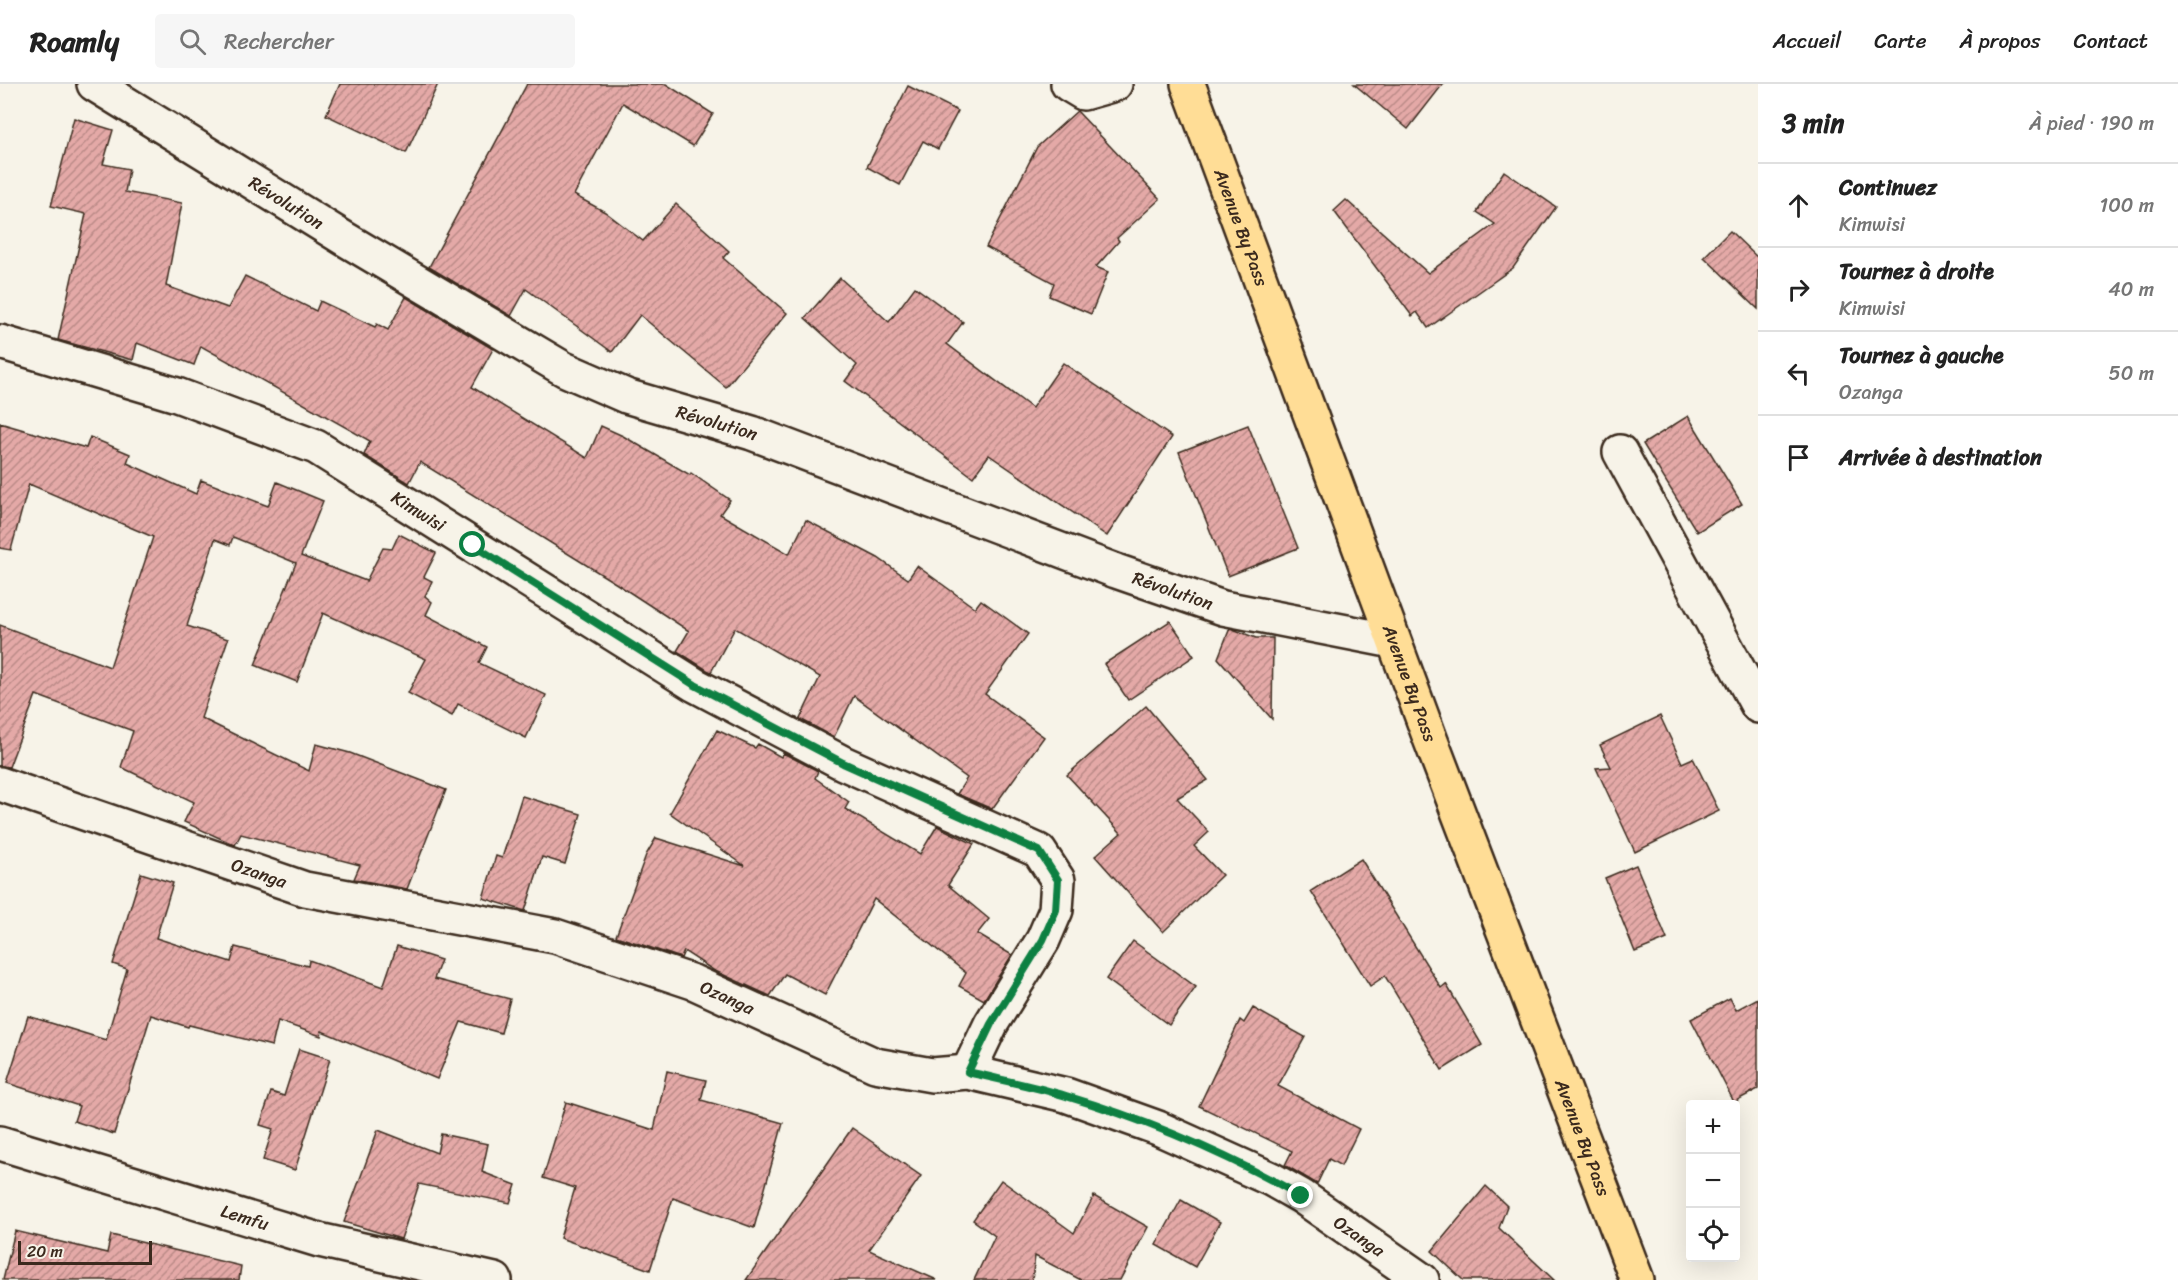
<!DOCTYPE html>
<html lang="fr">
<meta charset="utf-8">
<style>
:root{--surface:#fff;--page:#f6f6f6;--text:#222;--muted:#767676;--line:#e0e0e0}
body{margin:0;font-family:Sriracha,sans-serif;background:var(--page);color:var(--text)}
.controls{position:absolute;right:18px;bottom:18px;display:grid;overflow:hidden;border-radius:6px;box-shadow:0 6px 24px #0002}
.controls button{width:54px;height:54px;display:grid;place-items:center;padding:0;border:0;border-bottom:2px solid var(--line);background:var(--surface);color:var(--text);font:30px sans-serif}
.scale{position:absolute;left:18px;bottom:15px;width:134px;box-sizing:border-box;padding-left:6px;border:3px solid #3b2a1e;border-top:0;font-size:16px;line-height:21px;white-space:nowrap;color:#3b2a1e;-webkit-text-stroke:4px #f7f3e8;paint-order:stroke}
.stop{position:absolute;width:18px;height:18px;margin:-14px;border:4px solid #0b8043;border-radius:50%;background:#fff}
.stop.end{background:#0b8043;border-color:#fff;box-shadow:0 2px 6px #0008}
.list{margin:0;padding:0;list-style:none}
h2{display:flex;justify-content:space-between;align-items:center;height:78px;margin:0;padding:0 24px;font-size:26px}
h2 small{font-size:20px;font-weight:400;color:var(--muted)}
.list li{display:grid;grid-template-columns:39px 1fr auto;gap:18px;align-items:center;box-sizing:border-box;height:84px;padding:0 24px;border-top:2px solid var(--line)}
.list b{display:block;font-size:22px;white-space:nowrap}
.list p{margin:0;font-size:20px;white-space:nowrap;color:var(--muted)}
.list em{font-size:20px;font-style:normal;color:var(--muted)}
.icon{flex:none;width:33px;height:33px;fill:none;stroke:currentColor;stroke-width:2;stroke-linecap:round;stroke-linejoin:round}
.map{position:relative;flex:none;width:1758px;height:1196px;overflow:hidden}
header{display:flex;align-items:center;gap:36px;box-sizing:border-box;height:84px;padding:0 30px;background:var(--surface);border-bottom:2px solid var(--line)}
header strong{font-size:28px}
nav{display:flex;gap:33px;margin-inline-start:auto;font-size:21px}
.search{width:420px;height:54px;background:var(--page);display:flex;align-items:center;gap:15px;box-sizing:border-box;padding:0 21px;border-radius:6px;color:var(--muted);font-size:22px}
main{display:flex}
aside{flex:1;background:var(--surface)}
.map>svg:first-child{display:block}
.building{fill:url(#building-hatch);stroke:#3b2a1e;stroke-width:1.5}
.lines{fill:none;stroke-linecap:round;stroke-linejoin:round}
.street-casing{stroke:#3b2a1e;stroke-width:38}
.highway-casing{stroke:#3b2a1e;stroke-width:38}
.street{stroke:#f7f3e8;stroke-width:33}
.highway{stroke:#ffdd96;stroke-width:33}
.route{stroke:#0b8043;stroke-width:8}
.labels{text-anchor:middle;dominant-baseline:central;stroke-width:4.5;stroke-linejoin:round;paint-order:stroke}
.street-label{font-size:18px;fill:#3b2a1e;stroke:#f7f3e8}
</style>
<header>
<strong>Roamly</strong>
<div class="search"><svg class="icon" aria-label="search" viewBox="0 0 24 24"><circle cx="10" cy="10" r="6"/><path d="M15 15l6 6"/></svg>Rechercher</div>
<nav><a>Accueil</a><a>Carte</a><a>À propos</a><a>Contact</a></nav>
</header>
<main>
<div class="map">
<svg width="1758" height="1196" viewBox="0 0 1758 1196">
<defs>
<pattern id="building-hatch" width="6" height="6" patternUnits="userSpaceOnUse" patternTransform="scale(1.5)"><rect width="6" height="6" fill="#e4a9a7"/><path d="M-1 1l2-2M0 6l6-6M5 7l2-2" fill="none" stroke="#ba8a87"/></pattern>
</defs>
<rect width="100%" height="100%" fill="#f7f3e8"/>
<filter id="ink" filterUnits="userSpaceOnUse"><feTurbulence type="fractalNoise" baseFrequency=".0167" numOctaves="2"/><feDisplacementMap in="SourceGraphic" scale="12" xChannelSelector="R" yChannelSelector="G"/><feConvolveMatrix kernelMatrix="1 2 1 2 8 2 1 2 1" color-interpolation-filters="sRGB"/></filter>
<g filter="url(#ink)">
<!-- building -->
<g class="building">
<path d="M340,0H438L406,69L326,31Z"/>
<path d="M527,0H666L713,30L693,62L623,19L574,111L605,128L643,157L676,120L729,167L723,174L787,229L726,303L640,231L612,268L526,205L511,232L429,183Z"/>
<path d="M1354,0H1443L1408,45Z"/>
<path d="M908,2L958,27L938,65L923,57L900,101L867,83Z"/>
<path d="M1077,27L1160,115L1117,154L1119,157L1096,183L1108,188L1091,230L1049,212L1054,199L986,163L1037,63Z"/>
<path d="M74,34L113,46L103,80L129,85L125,108L182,119L166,202L228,224L245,192L316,227L320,217L375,243L377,240L388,246L406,213L493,265L472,303L587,374L601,342L623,352L690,391L691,389L730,416L720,430L789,470L806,436L878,474L908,495L917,482L975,524L981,516L1028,550L985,610L1044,653L992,725L957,710L967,694L854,612L834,653L800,635L820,593L735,544L711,588L707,586L677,567L689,547L617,500L420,378L409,399L364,371L370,357L201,262L194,281L137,259L133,276L58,256L86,130L51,122Z"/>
<path d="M1504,87L1556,123L1513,184L1428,244L1417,228L1412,232L1334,127L1346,116L1428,189L1495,140L1477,128Z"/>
<path d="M1730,147L1758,174V225L1704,173Z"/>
<path d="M840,194L889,238L915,203L963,238L947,260L1032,324L1063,279L1172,353L1107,452L989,371L973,393L845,297L857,281L805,234Z"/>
<path d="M1688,332L1742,420L1697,448L1643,360Z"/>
<path d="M0,339L86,364L90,353L130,370L127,379L196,410L201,396L268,422L277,398L323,417L301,472L366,497L383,464L392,465L399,450L436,469L424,493L432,497L425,512L432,518L426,531L487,563L479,579L546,611L526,654L458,620L452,632L408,609L426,575L323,529L297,598L255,581L296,479L233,453L230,461L215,455L187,542L228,555L201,634L309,687L316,660L350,669L446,706L407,805L354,795L360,781L241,750L235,761L184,738L194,718L121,683L133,647L36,611L9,683L0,682V541L110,583L153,453L29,400L11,466L0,464Z"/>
<path d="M1248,341L1298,464L1228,492L1179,368Z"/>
<path d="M1170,537L1194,572L1128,616L1104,580Z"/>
<path d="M1230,544L1256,554H1273L1272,635L1218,574Z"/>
<path d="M1146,622L1208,696L1177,714L1209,748L1194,762L1222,791L1163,848L1095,772L1121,749L1067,691Z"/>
<path d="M1660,632L1682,679L1693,674L1719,727L1635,768L1596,684L1611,683L1600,661Z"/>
<path d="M717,646L755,664L758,660L781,673L783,669L818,687L815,694L849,718L845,725L920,770L937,742L974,760L948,801L989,835L977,850L1012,871L984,916L959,902L966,889L874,815L825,911L785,890L770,912L713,886L684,867L681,874L616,852L646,771L656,754L745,782L670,729Z"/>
<path d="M522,712L581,730L565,780L542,773L525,827L483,814L496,772L502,774Z"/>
<path d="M1361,775L1441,904L1446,900L1482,961L1442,986L1385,892L1370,902L1311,807Z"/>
<path d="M1636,781L1667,855L1635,868L1605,794Z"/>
<path d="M141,789L173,799L156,854L231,878L235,863L308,882L309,876L383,903L397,862L441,876L434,895L510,915L501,949L461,938L437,995L322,947L321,952L278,937L272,962L189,941L188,943L151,931L114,1050L74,1037L79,1022L7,999L28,932L106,956L127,885L113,880Z"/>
<path d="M1133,857L1196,903L1169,941L1106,895Z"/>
<path d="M1730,914L1736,926L1758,914V1005L1734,1018L1691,935Z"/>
<path d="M1253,924L1305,953L1278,1002L1359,1045L1341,1082L1329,1075L1317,1100L1285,1081L1292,1067L1199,1022L1240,936L1244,939Z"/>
<path d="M299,965L330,975L295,1086L263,1076L273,1045L260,1041L271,1008L284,1012Z"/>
<path d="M667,987L706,996L701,1016L783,1039L754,1144L673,1114L650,1186L560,1154L575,1104L543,1094L566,1018L654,1046Z"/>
<path d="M852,1044L921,1092L869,1166L937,1196H746Z"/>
<path d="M378,1046L437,1069L441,1050L488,1060L482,1088L516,1101L510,1119L419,1100L401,1155L344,1138Z"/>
<path d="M1001,1096L1074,1149L1094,1112L1148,1143L1120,1196H1081L1035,1172L1032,1196H974L995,1152L973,1136Z"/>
<path d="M1486,1102L1507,1122L1499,1144L1554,1196H1463L1432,1167Z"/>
<path d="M1181,1116L1220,1138L1195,1183L1156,1161Z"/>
<path d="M15,1147L107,1169L111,1151L241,1182L239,1196H3Z"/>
</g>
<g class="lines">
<defs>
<g id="street">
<path id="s1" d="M94,0L345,155L564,285L626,312L752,349L1116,487L1223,524L1393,557"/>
<path d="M1068,0L1083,9L1115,0"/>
<path id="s2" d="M0,258L177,311L316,363L695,601L843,679L1039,767L1058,796L1056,826L1043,856L991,940L968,988"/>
<path d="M1620,368L1758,622"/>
<path id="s3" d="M0,700L305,805L555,852L693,898L875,981L932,991L968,988L1066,1011L1158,1044L1271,1095L1301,1112L1422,1196"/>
<path id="s4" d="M0,1059L319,1156L495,1196"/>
</g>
<g id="highway">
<path id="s5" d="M1188,0L1431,657L1637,1196"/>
</g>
</defs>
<!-- street casing -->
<use href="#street" class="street-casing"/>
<!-- highway casing -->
<use href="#highway" class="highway-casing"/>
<!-- street -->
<use href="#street" class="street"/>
<!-- highway -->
<use href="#highway" class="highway"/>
</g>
</g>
<g class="lines" filter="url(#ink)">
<!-- route -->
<path class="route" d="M473,461L695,601L843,679L1039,767L1058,796L1056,826L1043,856L991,940L968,988C1001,996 1034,1002 1066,1012C1147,1036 1228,1071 1301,1112"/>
</g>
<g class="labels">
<!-- street labels -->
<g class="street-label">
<text stroke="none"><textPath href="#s1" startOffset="226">Révolution</textPath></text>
<text stroke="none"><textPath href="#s5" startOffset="153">Avenue By Pass</textPath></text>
<text stroke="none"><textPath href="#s1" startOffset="712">Révolution</textPath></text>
<text stroke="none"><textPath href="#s2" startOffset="454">Kimwisi</textPath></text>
<text stroke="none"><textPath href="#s1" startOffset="1198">Révolution</textPath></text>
<text stroke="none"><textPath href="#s5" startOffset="639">Avenue By Pass</textPath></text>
<text stroke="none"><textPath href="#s3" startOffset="274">Ozanga</textPath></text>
<text stroke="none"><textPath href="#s3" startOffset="760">Ozanga</textPath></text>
<text stroke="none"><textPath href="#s5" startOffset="1125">Avenue By Pass</textPath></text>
<text stroke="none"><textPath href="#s4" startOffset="256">Lemfu</textPath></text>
<text stroke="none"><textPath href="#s3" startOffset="1444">Ozanga</textPath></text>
</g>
</g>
</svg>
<div class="controls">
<button>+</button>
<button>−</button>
<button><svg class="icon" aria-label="locate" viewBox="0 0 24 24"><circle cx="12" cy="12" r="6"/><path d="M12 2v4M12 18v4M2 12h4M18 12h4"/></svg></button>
</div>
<div class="scale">20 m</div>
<div class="stop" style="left:473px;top:461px"></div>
<div class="stop end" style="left:1301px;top:1112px"></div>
</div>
<aside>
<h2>3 min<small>À pied · 190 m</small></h2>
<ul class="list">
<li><svg class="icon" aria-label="ahead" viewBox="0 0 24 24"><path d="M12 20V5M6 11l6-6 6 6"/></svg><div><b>Continuez</b><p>Kimwisi</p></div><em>100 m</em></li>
<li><svg class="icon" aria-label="right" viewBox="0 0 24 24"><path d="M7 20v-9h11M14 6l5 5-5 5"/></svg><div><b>Tournez à droite</b><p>Kimwisi</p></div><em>40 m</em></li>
<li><svg class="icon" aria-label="left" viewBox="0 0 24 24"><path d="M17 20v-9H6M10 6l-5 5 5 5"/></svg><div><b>Tournez à gauche</b><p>Ozanga</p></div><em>50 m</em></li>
<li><svg class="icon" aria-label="arrive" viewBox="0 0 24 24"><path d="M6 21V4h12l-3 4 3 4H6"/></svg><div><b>Arrivée à destination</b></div></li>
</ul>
</aside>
</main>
